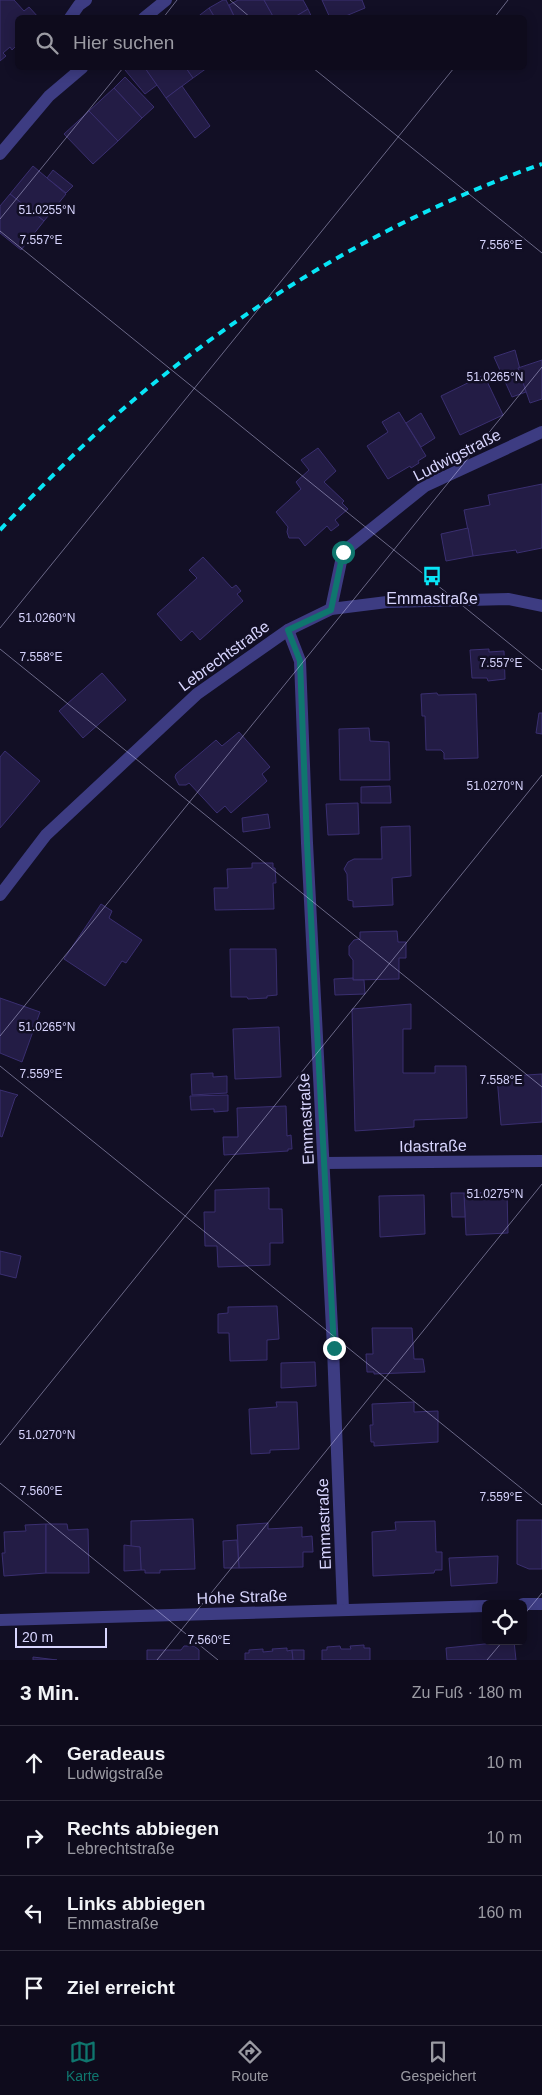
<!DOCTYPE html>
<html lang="de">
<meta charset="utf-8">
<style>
:root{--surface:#0e0b1c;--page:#1c1929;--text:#f1f3f6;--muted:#9b9ba3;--line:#2e2b3b;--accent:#0f766e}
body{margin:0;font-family:Helvetica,sans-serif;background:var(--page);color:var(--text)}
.controls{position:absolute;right:15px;bottom:15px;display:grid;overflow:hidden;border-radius:8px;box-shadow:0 2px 12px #0003}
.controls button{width:45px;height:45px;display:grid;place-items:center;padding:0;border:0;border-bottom:1px solid var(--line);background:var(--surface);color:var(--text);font:25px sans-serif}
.scale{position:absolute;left:15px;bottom:12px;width:92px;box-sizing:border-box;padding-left:5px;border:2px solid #d8d5fe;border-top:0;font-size:14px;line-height:18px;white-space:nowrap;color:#d8d5fe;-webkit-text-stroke:4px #120f25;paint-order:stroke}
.stop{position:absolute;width:15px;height:15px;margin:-11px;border:4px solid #0f766e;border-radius:50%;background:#fff}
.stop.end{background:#0f766e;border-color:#fff;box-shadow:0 1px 5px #0008}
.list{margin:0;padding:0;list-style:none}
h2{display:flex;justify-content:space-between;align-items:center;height:65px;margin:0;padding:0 20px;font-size:21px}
h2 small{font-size:16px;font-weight:400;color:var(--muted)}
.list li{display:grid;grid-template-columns:32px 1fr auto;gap:15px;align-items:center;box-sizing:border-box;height:75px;padding:0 20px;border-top:1px solid var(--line)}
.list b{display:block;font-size:19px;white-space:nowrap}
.list p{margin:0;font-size:16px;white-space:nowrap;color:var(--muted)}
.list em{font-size:16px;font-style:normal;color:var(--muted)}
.icon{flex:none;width:28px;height:28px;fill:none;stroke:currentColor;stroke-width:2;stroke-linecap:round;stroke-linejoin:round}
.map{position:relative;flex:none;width:542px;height:1660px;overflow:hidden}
.search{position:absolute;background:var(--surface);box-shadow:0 2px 12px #0003;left:15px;right:15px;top:15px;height:55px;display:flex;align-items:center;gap:12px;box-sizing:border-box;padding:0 18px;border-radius:8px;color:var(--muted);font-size:19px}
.sheet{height:365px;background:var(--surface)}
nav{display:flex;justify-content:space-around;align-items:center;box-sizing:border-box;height:70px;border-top:1px solid var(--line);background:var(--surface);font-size:14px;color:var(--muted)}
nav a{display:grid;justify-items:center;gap:2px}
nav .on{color:var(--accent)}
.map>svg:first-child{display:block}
.building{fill:#231c45;stroke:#3a2f70}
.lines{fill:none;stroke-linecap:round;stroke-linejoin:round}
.lane{stroke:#3d3c82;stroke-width:12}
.street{stroke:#3d3c82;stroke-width:12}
.rail{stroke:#08e5f6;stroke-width:4;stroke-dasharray:8 6;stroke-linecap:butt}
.route{stroke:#0f766e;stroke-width:6}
.ticks{fill:none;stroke:#d8d5fe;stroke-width:1;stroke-opacity:0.45}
.labels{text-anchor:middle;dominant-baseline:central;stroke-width:5;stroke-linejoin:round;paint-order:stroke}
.street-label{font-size:16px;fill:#d8d5fe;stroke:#120f25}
.poi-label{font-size:16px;fill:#d8d5fe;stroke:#120f25}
.ticks-label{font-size:12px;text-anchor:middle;fill:#d8d5fe;stroke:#120f25;stroke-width:5;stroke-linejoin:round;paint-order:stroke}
</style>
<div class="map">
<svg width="542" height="1660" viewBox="0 0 542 1660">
<rect width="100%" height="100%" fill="#120f25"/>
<!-- building -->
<g class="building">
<path d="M0,0H14L24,11L29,7L39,18H18V44L12,50L10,47L3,53L6,56L0,61Z"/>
<path d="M223,0H226L235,18H215L209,8Z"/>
<path d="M238,0H264L274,18H235L229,5Z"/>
<path d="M264,0H303L308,9L293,18H274Z"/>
<path d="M322,0H362L365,8L341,18H330Z"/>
<path d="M209,8L215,18H196Z"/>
<path d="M308,9L312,18H293Z"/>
<path d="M128,68H145L157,85L145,94L125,70Z"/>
<path d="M145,68H186L193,78L166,98Z"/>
<path d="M186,68H207L193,78Z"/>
<path d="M125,77L154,107L142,118L114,88Z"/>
<path d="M182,86L210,126L195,138L166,98Z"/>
<path d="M114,88L142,118L118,141L89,111Z"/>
<path d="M89,111L118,141L93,164L64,134Z"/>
<path d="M33,166L66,194L44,221L10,194Z"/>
<path d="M53,170L73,186L66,193L47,178Z"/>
<path d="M10,194L44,221L21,250L0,233V206Z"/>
<path d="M515,350L526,392L512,397L494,357Z"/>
<path d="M542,360V399L530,403L518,368Z"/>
<path d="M484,375L503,415L460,435L441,396Z"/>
<path d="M399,412L426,456L418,461L419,463L411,468L410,466L388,479L367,446L388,432L382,422Z"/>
<path d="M421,413L435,438L421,447L406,423Z"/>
<path d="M318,448L336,471L324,482L344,501L342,503L348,509L335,520L339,525L331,531L327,526L305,546L299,538H289L287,532L288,527L276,512L301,489L296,482L309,470L301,460Z"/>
<path d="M542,484V548L517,553L516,550L473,556L464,510L490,505L488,495Z"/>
<path d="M468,528L473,556L446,561L441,534Z"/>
<path d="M203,557L232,588L236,585L241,591L237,594L243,601L200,640L192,631L181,641L157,614L197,578L189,570Z"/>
<path d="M489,649V652L504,651L505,679L488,681L487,678H472L470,650Z"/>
<path d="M102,673L126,700L83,738L59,711Z"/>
<path d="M437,693L438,695L476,694L478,758L444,759V753L441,750H426L425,716H422L421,694Z"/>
<path d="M539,713H542V734L536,733Z"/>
<path d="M369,728L370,741L389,742L390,780H340L339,729Z"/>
<path d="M239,732L270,767L262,774L267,781L231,813L225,806L217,813L189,783L186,785H179L175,777L176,774L216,740L222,746Z"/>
<path d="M5,751L40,781L0,828V757Z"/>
<path d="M390,786L391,803H361V787Z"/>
<path d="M358,803L359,834L328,835L326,804Z"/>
<path d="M268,814L270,828L243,832L242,818Z"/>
<path d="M410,826L411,876L392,878L393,905L353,907V901L348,900L347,874L344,869L348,862L354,859H382L381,827Z"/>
<path d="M252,863H273V868H275L276,883H273L274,909L215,910L214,888H228L227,869L252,868Z"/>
<path d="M101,904L112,911L109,918L142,940L126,963L122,961L105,986L64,959Z"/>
<path d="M397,931L398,942H406V958H399V979L353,980V960L349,955V946L354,940L360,939V932Z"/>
<path d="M230,949H276L277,995L267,996V998L248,999L247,997H231Z"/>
<path d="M353,978V980H364L365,994L335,995L334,979Z"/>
<path d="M0,998L40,1012L22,1062L0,1053Z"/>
<path d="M411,1004V1029H403V1073H435V1066H466L467,1118L414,1120V1127L355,1131L352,1009Z"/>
<path d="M279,1027L281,1077L235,1079L233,1029Z"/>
<path d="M213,1073V1077L227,1076V1093L192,1095L191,1074Z"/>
<path d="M542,1074V1122L501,1125L497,1077Z"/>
<path d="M0,1090L18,1095L15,1098L2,1137L0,1136Z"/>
<path d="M228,1095V1111L214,1112V1109L191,1110L190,1096Z"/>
<path d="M286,1106L287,1136L291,1135L292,1149H288V1151L224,1155L223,1137H238L237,1108Z"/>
<path d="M269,1188V1209H282L283,1243H270V1265L218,1267L217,1246H205L204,1212H215V1190Z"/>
<path d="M507,1192L508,1233L466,1235L464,1193Z"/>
<path d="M451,1193H464L465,1217H452Z"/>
<path d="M424,1195L425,1234L380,1237L379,1196Z"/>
<path d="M0,1251L21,1256L16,1278L0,1274Z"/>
<path d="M277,1306L279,1339L267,1340V1360L230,1361L229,1333H218V1314L228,1313V1307Z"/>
<path d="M372,1328H412L414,1359H423L425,1372L374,1374V1372H367L366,1354H373Z"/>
<path d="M315,1362L316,1386L281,1388V1363Z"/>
<path d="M276,1402H297L299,1449L270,1450V1453L251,1454L249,1409L277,1407Z"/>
<path d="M414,1402V1412L438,1411V1442L374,1446V1442H371L370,1425H373L372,1404Z"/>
<path d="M193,1519L195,1569L160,1570V1573H145V1570H141L140,1547H131V1521Z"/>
<path d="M517,1520H542V1569H529L517,1564Z"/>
<path d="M435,1521L436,1552H442V1570H435L434,1573L373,1576L372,1532L396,1530L395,1522Z"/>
<path d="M268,1523V1529L302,1527V1537L312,1536L313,1552H303V1567L239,1568L237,1525Z"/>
<path d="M46,1524V1573L4,1576L2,1553H5L4,1532L26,1531L25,1525Z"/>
<path d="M46,1524H67L68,1530L88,1529L89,1573H46Z"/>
<path d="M237,1540L239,1568H224L223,1541Z"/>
<path d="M124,1545L140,1547L141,1570L124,1571Z"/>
<path d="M498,1556L497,1583L451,1586L449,1558Z"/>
<path d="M514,1641L516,1660H447L446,1648Z"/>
<path d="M364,1645V1648H370V1660H322V1650H327V1647L340,1646L341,1649H351L350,1646Z"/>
<path d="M184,1646H194L199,1650V1660H147V1650H181Z"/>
<path d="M287,1648V1651L292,1650L293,1660H245V1653H249V1650L263,1649V1652L273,1651L272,1649Z"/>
<path d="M292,1650H304V1660H293Z"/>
<path d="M33,1657L57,1660H33Z"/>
</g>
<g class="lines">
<!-- lane -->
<path class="lane" d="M70,18L79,5L86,0"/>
<!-- street -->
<g class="street">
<path d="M144,18L166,0"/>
<path d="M0,154L49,96L82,68"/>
<path d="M331,609L343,552L425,486L542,432"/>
<path d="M288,630L300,661L307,843L333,1348L343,1609"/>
<path d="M0,895L46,835L197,694L288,630L331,609L387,602L509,599L542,606"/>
<path d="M324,1163L542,1161"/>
<path d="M523,1604H542"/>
<path d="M0,1620L486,1606"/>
</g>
<!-- rail -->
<path class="rail" d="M0,530C37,491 75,452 115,416C238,308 388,218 542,164"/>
</g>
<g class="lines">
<!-- route -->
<path class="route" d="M334,1348L307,843L300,661L288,630L331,610L343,552"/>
</g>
<!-- ticks -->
<path class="ticks" d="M230,0L251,18M163,18L177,0M494,18L508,0M313,68L542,253M0,219L123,68M0,231L542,670M0,628L454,68M0,649L542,1087M0,1036L542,367M0,1066L542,1505M0,1445L542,775M0,1483L218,1660M523,1616L542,1593M157,1660L542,1184M487,1660L503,1641"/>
<!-- icons -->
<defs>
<symbol id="bus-bare" viewBox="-9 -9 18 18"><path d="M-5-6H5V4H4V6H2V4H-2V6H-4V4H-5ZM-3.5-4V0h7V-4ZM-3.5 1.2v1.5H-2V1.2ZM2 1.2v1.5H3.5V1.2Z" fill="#08e5f6" stroke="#120f25" stroke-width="2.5" paint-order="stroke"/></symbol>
</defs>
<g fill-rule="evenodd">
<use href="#bus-bare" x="418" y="562" width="28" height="28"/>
</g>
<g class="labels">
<!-- street labels -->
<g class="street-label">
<text transform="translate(457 455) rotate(-27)">Ludwigstraße</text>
<text transform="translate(224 656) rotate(-36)">Lebrechtstraße</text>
<text transform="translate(306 1119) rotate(-93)">Emmastraße</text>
<text transform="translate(433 1146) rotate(-1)">Idastraße</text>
<text transform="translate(324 1524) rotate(-92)">Emmastraße</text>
<text transform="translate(242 1597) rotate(-2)">Hohe Straße</text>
</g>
<!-- poi labels -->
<g class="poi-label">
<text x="432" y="598">Emmastraße</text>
</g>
</g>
<g class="ticks-label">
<text x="47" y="214">51.0255°N</text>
<text x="41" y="244">7.557°E</text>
<text x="501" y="249">7.556°E</text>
<text x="495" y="381">51.0265°N</text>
<text x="47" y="622">51.0260°N</text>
<text x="41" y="661">7.558°E</text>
<text x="501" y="667">7.557°E</text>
<text x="495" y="790">51.0270°N</text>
<text x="47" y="1031">51.0265°N</text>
<text x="41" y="1078">7.559°E</text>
<text x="501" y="1084">7.558°E</text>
<text x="495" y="1198">51.0275°N</text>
<text x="47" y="1439">51.0270°N</text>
<text x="41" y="1495">7.560°E</text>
<text x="501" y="1501">7.559°E</text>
<text x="209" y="1644">7.560°E</text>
</g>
</svg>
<div class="controls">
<button><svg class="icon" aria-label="locate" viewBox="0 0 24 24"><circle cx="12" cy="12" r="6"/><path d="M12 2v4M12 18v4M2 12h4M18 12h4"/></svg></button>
</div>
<div class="scale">20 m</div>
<div class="stop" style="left:343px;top:552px"></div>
<div class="stop end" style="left:334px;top:1348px"></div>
<div class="search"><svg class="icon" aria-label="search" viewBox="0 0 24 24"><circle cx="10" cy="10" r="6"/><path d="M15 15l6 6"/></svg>Hier suchen</div>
</div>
<section class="sheet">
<h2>3 Min.<small>Zu Fuß · 180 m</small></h2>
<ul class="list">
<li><svg class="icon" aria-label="ahead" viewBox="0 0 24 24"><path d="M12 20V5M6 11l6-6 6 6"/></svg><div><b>Geradeaus</b><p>Ludwigstraße</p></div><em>10 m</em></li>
<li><svg class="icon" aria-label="right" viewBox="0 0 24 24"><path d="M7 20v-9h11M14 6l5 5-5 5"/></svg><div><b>Rechts abbiegen</b><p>Lebrechtstraße</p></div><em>10 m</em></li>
<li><svg class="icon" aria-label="left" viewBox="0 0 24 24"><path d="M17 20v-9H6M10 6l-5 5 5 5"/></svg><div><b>Links abbiegen</b><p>Emmastraße</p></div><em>160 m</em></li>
<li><svg class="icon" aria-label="arrive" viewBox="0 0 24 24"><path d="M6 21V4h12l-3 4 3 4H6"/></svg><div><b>Ziel erreicht</b></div></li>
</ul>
</section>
<nav>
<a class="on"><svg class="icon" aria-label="map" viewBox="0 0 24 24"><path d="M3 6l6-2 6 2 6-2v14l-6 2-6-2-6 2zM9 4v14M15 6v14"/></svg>Karte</a>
<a><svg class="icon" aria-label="directions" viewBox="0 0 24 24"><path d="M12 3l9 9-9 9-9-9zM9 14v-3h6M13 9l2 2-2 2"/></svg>Route</a>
<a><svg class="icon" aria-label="saved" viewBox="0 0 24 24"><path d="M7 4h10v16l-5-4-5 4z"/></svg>Gespeichert</a>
</nav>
